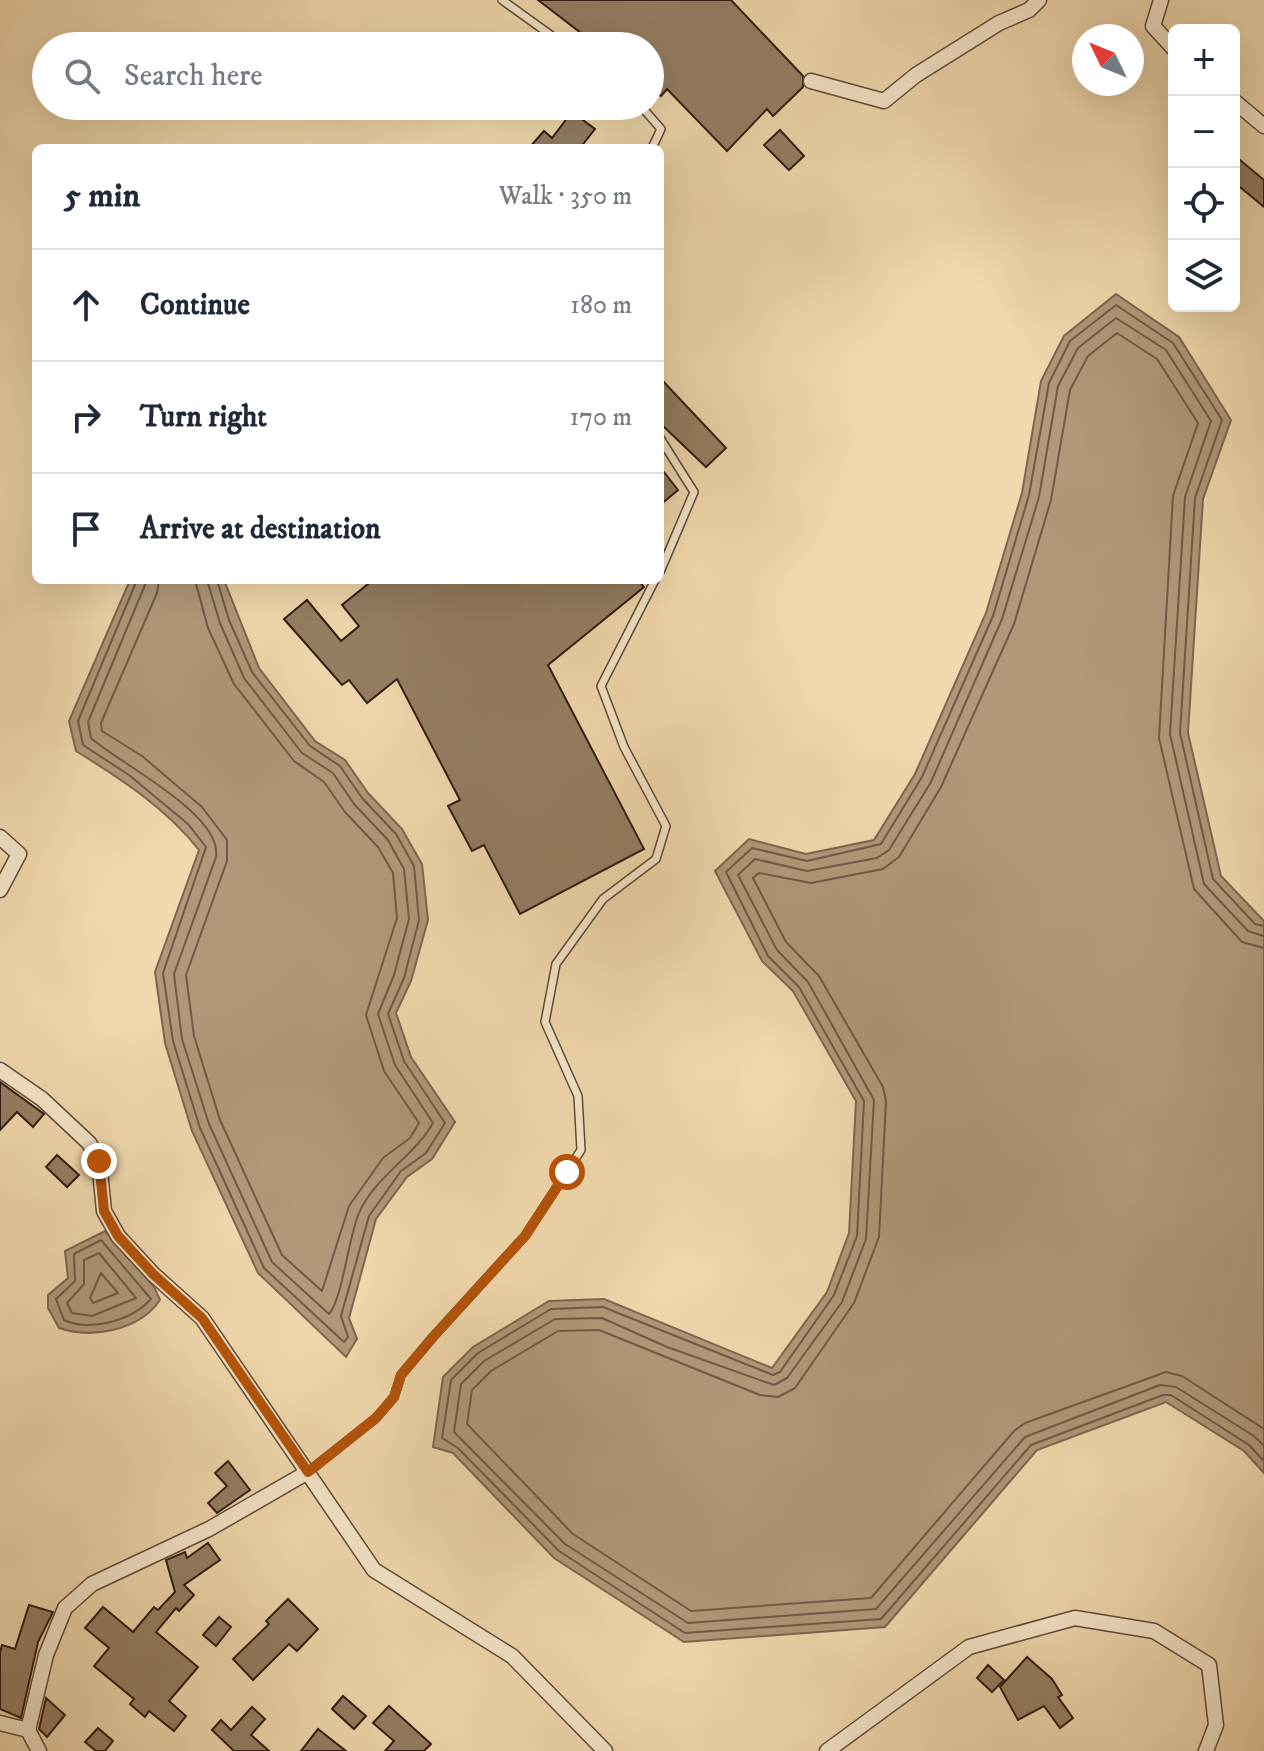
<!DOCTYPE html>
<meta charset="utf-8">
<style>
:root{--surface:#fff;--page:#f6f6f7;--text:#1f2937;--muted:#747a83;--line:#e0e1e3}
body{margin:0;font-family:"IM FELL DW Pica",serif;background:var(--page);color:var(--text)}
.controls{position:absolute;right:24px;top:24px;display:grid;overflow:hidden;border-radius:12px;box-shadow:0 8px 32px #0002}
.controls button{width:72px;height:72px;display:grid;place-items:center;padding:0;border:0;border-bottom:2px solid var(--line);background:var(--surface);color:var(--text);font:40px sans-serif}
.compass{position:absolute;left:1072px;top:24px;width:72px;height:72px;border-radius:50%;background:var(--surface);box-shadow:0 8px 32px #0002;rotate:313deg}
.stop{position:absolute;width:24px;height:24px;margin:-18px;border:6px solid #b45309;border-radius:50%;background:#fff}
.stop.end{background:#b45309;border-color:#fff;box-shadow:0 2px 8px #0008}
.list{margin:0;padding:0;list-style:none}
h2{display:flex;justify-content:space-between;align-items:center;height:104px;margin:0;padding:0 32px;font-size:34px}
h2 small{font-size:26px;font-weight:400;color:var(--muted)}
.list li{display:grid;grid-template-columns:52px 1fr auto;gap:24px;align-items:center;box-sizing:border-box;height:112px;padding:0 32px;border-top:2px solid var(--line)}
.list b{display:block;font-size:30px;white-space:nowrap}
.list em{font-size:26px;font-style:normal;color:var(--muted)}
.icon{flex:none;width:44px;height:44px;fill:none;stroke:currentColor;stroke-width:2;stroke-linecap:round;stroke-linejoin:round}
.map{position:relative;flex:none;width:1264px;height:1751px;overflow:hidden}
.search{position:absolute;background:var(--surface);box-shadow:0 8px 32px #0002;left:32px;top:32px;width:632px;height:88px;display:flex;align-items:center;gap:20px;box-sizing:border-box;padding:0 28px;border-radius:44px;color:var(--muted);font-size:30px}
.panel{position:absolute;background:var(--surface);box-shadow:0 8px 32px #0002;left:32px;top:144px;width:632px;height:440px;border-radius:12px}
.map>svg:first-child{display:block}
.water{fill:#b09878;stroke:#7d664f;stroke-width:2}
.lines{fill:none;stroke-linecap:round;stroke-linejoin:round}
.shore{stroke:#705a45;stroke-width:2}
.building{fill:#957e63;stroke:#311b12;stroke-width:2}
.service-casing{stroke:#614a39;stroke-width:10}
.minor-casing{stroke:#614a39;stroke-width:17}
.service{stroke:#f6e6ca;stroke-width:7}
.minor{stroke:#f6e6ca;stroke-width:14}
.route{stroke:#b45309;stroke-width:10}
</style>
<div class="map">
<svg width="1264" height="1751" viewBox="0 0 1264 1751">
<rect width="100%" height="100%" fill="#f1d9ad"/>
<filter id="stains"><feTurbulence type="fractalNoise" baseFrequency=".0025" numOctaves="4"/><feColorMatrix values="0 0 0 0 .2 0 0 0 0 .09 0 0 0 0 .02 0 0 0 .5 -.17"/></filter>
<radialGradient id="worn" r=".72"><stop offset=".6" stop-color="#630" stop-opacity="0"/><stop offset="1" stop-color="#630" stop-opacity=".3"/></radialGradient>
<!-- water -->
<g class="water">
<path d="M1116,294L1179,337L1231,420L1203,499L1188,733L1221,876L1264,921V1473L1244,1451L1166,1402L1037,1450L885,1627L684,1642L554,1558L453,1453L433,1447L443,1377L473,1347L549,1301L604,1299L772,1368L827,1292L849,1233L856,1101L793,991L762,961L715,871L749,839L806,854L874,840L915,774L986,613L1022,493L1041,381L1064,336Z"/>
<path d="M130,580H224L259,668L315,741L345,760L368,793L402,829L422,864L428,920L411,981L396,1013L411,1057L455,1122L432,1159L407,1177L376,1219L349,1318L357,1339L346,1357L258,1273L192,1131L165,1043L155,972L199,850C166,808 121,779 76,751L69,721Z"/>
<path d="M105,1231L154,1287L160,1300C139,1331 91,1339 59,1328L48,1308V1295L68,1278L65,1251Z"/>
</g>
<g class="lines">
<!-- shore -->
<g class="shore">
<path d="M137,580L78,721L83,745L129,775L188,824L206,847L163,973L173,1041L200,1128L264,1268L344,1342L348,1337L341,1316L369,1216L401,1171L426,1153L445,1123L404,1061L388,1014L404,978L419,920L414,866L396,834L362,798L340,766L310,746L252,672L229,620L217,580"/>
<path d="M147,580L88,722L91,738C118,763 223,814 216,857L174,974L182,1039L209,1124L272,1262L329,1314C343,1298 348,1238 359,1213C375,1176 414,1157 433,1123L395,1065L378,1014L394,975L409,919L404,869L388,840L354,804L333,773L302,753L244,678L220,623L207,580"/>
<path d="M159,580L157,593L101,723L102,731L142,756L202,807L227,840V861L186,975L194,1036L220,1120L282,1255L322,1291L349,1206L383,1158L410,1138L419,1123L384,1071L366,1015L397,918L393,873L378,847L345,812L324,782L294,761L234,684L208,628L195,580"/>
<path d="M1264,926L1255,924L1213,879L1180,733L1195,498L1222,420L1173,343L1116,305L1070,341L1049,383L1029,495L993,616L922,777L881,844L807,861L752,848L726,872L768,956L799,987L864,1101L857,1236L834,1295L780,1372L773,1375L603,1307L551,1309L478,1353L451,1380L442,1438L458,1448L559,1551L685,1633L881,1619L1031,1445L1163,1395H1171L1249,1445L1264,1461"/>
<path d="M1264,936L1248,931L1204,884L1170,734L1185,497L1211,421L1166,350L1116,318L1078,348L1058,386L1039,497L1002,619L931,782L889,850L877,858L807,871L755,859L738,875L777,950L808,982L874,1100L866,1239L842,1302L787,1378L774,1385L667,1347L602,1318L555,1319L484,1361L461,1384L454,1432L565,1544L688,1623L876,1609L1025,1437L1160,1385L1176,1387L1254,1436L1264,1446"/>
<path d="M1264,948L1242,942L1194,889L1159,738L1173,496L1198,423L1157,359L1117,333L1088,356L1070,390L1051,500L1014,624L941,787L899,857L883,869L811,883L759,873L753,878L786,942L819,976L883,1087L886,1101L879,1237L854,1303L795,1388L778,1397L760,1395L599,1330L558,1331L491,1371L472,1390L467,1424L573,1534L691,1611L871,1598L1014,1431L1025,1423L1166,1372L1182,1376L1264,1429"/>
<path d="M101,1240L151,1299C131,1321 90,1332 64,1320L56,1299L75,1281L74,1254Z"/>
<path d="M99,1253L136,1298L92,1316L72,1313L67,1303L84,1284V1260Z"/>
<path d="M101,1273L118,1293L93,1303L90,1298Z"/>
</g>
</g>
<!-- building -->
<g class="building">
<path d="M538,0H731L803,76V87L773,116L767,109L727,151L667,89L661,96L650,87V46H598Z"/>
<path d="M572,112L595,129L580,148H529L544,131L552,138Z"/>
<path d="M780,130L804,156L789,170L764,145Z"/>
<path d="M1234,155L1264,180V207L1234,182Z"/>
<path d="M660,378L726,448L706,467L660,423Z"/>
<path d="M660,467L678,490L660,505Z"/>
<path d="M373,580H638L644,587L548,665L644,849L520,914L484,845L472,851L448,806L460,800L397,679L367,703L349,680L342,685L284,619L307,600L341,641L359,626L342,605Z"/>
<path d="M0,1082L44,1114L33,1127L17,1112L0,1130Z"/>
<path d="M57,1155L79,1175L67,1187L46,1167Z"/>
<path d="M228,1461L250,1490L217,1513L208,1503L227,1486L215,1473Z"/>
<path d="M208,1543L220,1560L184,1585L194,1595L179,1611L176,1608L156,1632L198,1667L169,1701L186,1716L174,1731L149,1711L145,1717L130,1704L134,1699L94,1666L109,1648L85,1628L103,1607L133,1632L154,1607L158,1610L175,1592L166,1560L185,1552L187,1558Z"/>
<path d="M288,1599L318,1629L297,1651L289,1644L253,1680L233,1659L269,1624L266,1621Z"/>
<path d="M29,1605L53,1612L38,1642L21,1718L0,1709V1652L2,1645L15,1649Z"/>
<path d="M219,1617L231,1627L216,1646L203,1635Z"/>
<path d="M1027,1657L1052,1679L1062,1695L1058,1697L1073,1718L1060,1728L1044,1706L1018,1720L1000,1687Z"/>
<path d="M988,1665L1004,1680L992,1692L977,1678Z"/>
<path d="M343,1696L366,1716L354,1729L332,1709Z"/>
<path d="M46,1698L65,1715L47,1737L39,1729Z"/>
<path d="M389,1706L431,1744L424,1751H385L394,1741L373,1723Z"/>
<path d="M252,1707L265,1719L251,1735L269,1751H234L212,1730L221,1720L231,1730Z"/>
<path d="M98,1728L113,1741L105,1751H96L85,1742Z"/>
<path d="M318,1729L346,1751H301Z"/>
</g>
<g class="lines">
<defs>
<g id="service">
<path d="M502,0L566,46"/>
<path d="M641,106L661,129L652,148"/>
<path d="M660,438L694,492L660,572"/>
<path d="M308,1472L376,1418L394,1397L401,1375L433,1337L525,1236L581,1150L578,1096L545,1022L556,964L603,899L656,859L666,826L624,747L601,686L655,580"/>
</g>
<g id="minor">
<path d="M1161,0L1153,26L1174,49"/>
<path d="M811,81L884,101L916,75L999,23L1029,10L1039,0"/>
<path d="M1234,101L1264,126"/>
<path d="M0,837L19,854L0,890"/>
<path d="M0,1070L42,1099L89,1143L99,1161L104,1211L118,1236L153,1274L202,1318L374,1570L512,1656L605,1751"/>
<path d="M0,1723L28,1730L39,1751"/>
<path d="M28,1730L46,1655L65,1608L92,1584L209,1529L308,1472"/>
<path d="M827,1751L969,1647L1075,1618L1154,1631L1209,1665L1216,1725L1206,1751"/>
</g>
</defs>
<!-- service casing -->
<use href="#service" class="service-casing"/>
<!-- minor casing -->
<use href="#minor" class="minor-casing"/>
<!-- service -->
<use href="#service" class="service"/>
<!-- minor -->
<use href="#minor" class="minor"/>
</g>
<g class="lines">
<!-- route -->
<path class="route" d="M99,1161L104,1211L118,1236L153,1274L202,1318L308,1472L376,1418L394,1397L401,1375L433,1337L525,1236L567,1172"/>
</g>
<rect width="100%" height="100%" filter="url(#stains)"/>
<rect width="100%" height="100%" fill="url(#worn)"/>
</svg>
<div class="controls">
<button>+</button>
<button>−</button>
<button><svg class="icon" aria-label="locate" viewBox="0 0 24 24"><circle cx="12" cy="12" r="6"/><path d="M12 2v4M12 18v4M2 12h4M18 12h4"/></svg></button>
<button><svg class="icon" aria-label="layers" viewBox="0 0 24 24"><path d="M12 4l9 5-9 5-9-5zM3 14l9 5 9-5"/></svg></button>
</div>
<svg class="compass" viewBox="-18 -18 36 36"><path d="M0-13l5 13h-10z" fill="#e53935"/><path d="M0 13l5-13h-10z" fill="#747a83"/></svg>
<div class="stop" style="left:567px;top:1172px"></div>
<div class="stop end" style="left:99px;top:1161px"></div>
<div class="search"><svg class="icon" aria-label="search" viewBox="0 0 24 24"><circle cx="10" cy="10" r="6"/><path d="M15 15l6 6"/></svg>Search here</div>
<section class="panel">
<h2>5 min<small>Walk · 350 m</small></h2>
<ul class="list">
<li><svg class="icon" aria-label="ahead" viewBox="0 0 24 24"><path d="M12 20V5M6 11l6-6 6 6"/></svg><div><b>Continue</b></div><em>180 m</em></li>
<li><svg class="icon" aria-label="right" viewBox="0 0 24 24"><path d="M7 20v-9h11M14 6l5 5-5 5"/></svg><div><b>Turn right</b></div><em>170 m</em></li>
<li><svg class="icon" aria-label="arrive" viewBox="0 0 24 24"><path d="M6 21V4h12l-3 4 3 4H6"/></svg><div><b>Arrive at destination</b></div></li>
</ul>
</section>
</div>
